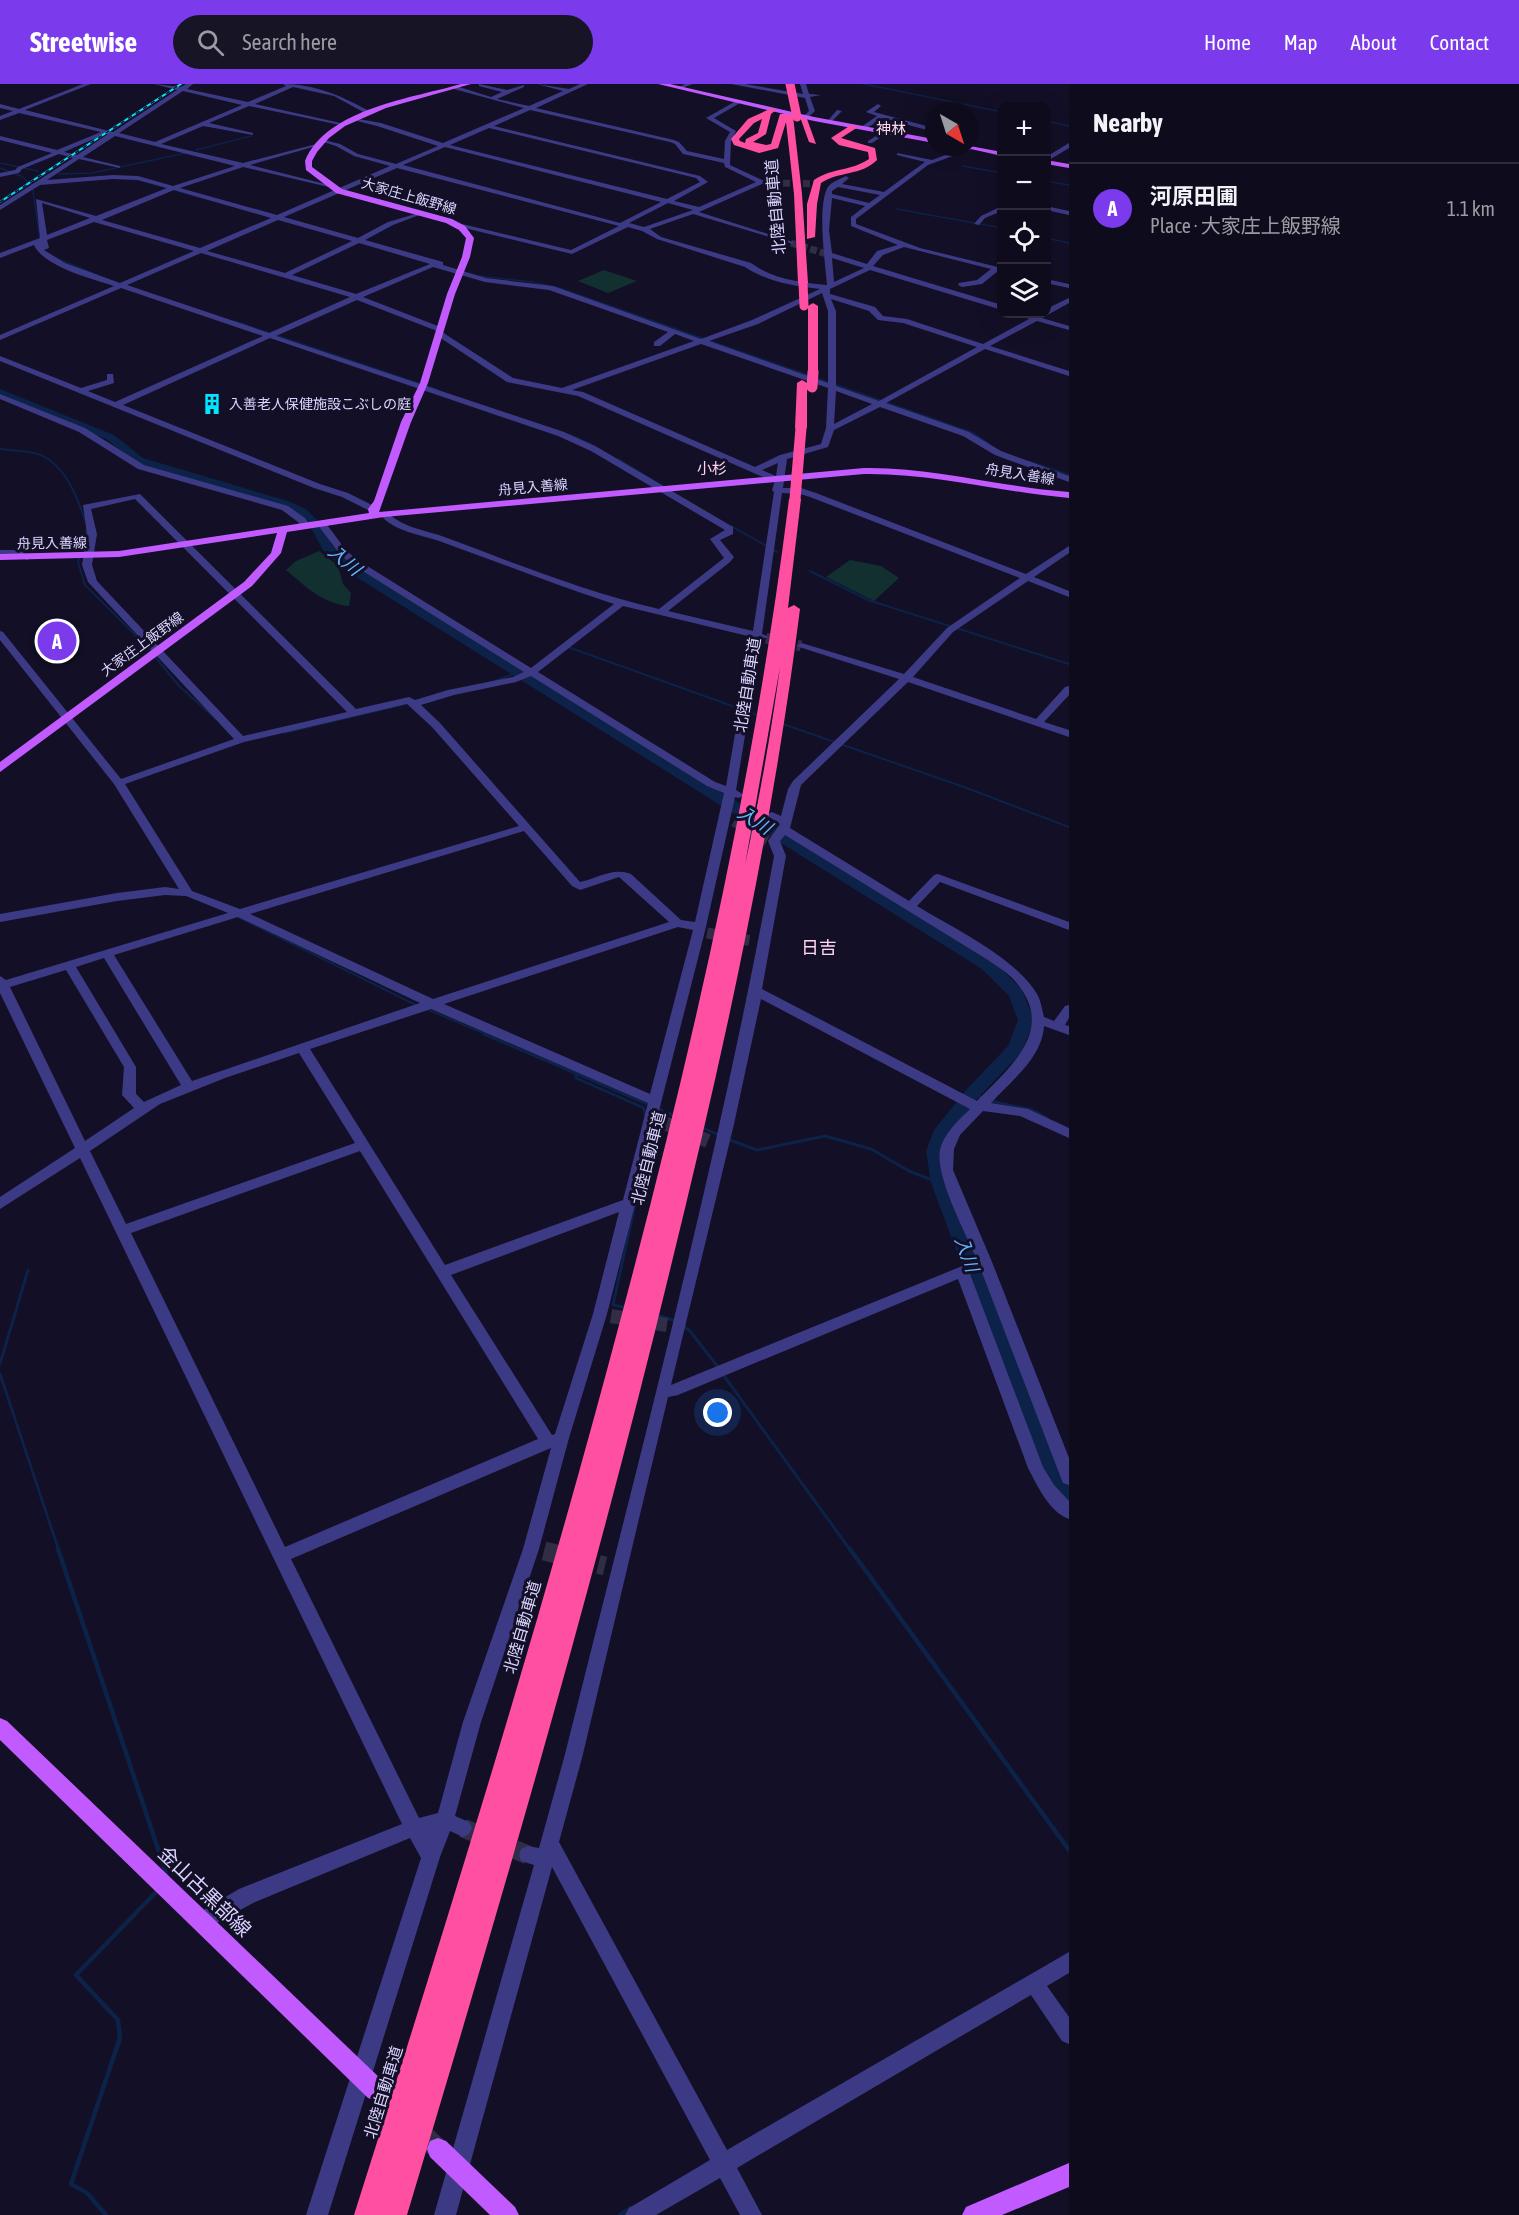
<!DOCTYPE html>
<meta charset="utf-8">
<style>
:root{--surface:#0e0b1c;--page:#171425;--text:#f1f3f6;--muted:#9b9ba3;--line:#2e2b3b;--accent:#7c3aed}
body{margin:0;font-family:"Asap Condensed","Noto Sans JP",sans-serif;background:var(--page);color:var(--text)}
.controls{position:absolute;right:18px;top:18px;display:grid;overflow:hidden;border-radius:12px;box-shadow:0 6px 24px #0002}
.controls button{width:54px;height:54px;display:grid;place-items:center;padding:0;border:0;border-bottom:2px solid var(--line);background:var(--surface);color:var(--text);font:30px sans-serif}
.compass{position:absolute;left:925px;top:18px;width:54px;height:54px;border-radius:50%;background:var(--surface);box-shadow:0 6px 24px #0002;rotate:141deg}
.you{position:absolute;left:718px;top:1329px;width:21px;height:21px;margin:-15px;border:4px solid #fff;border-radius:50%;background:#1a73e8;box-shadow:0 0 0 9px #1a73e833}
.badge{display:grid;place-items:center;width:39px;height:39px;border-radius:50%;background:var(--accent);color:#fff;font-size:20px;font-weight:700}
.pin{position:absolute;translate:-50% -50%;border:3px solid #fff;box-shadow:0 2px 6px #0006}
.list{margin:0;padding:0;list-style:none}
h2{display:flex;justify-content:space-between;align-items:center;height:78px;margin:0;padding:0 24px;font-size:26px}
h2 small{font-size:20px;font-weight:400;color:var(--muted)}
.list li{display:grid;grid-template-columns:39px 1fr auto;gap:18px;align-items:center;box-sizing:border-box;height:90px;padding:0 24px;border-top:2px solid var(--line)}
.list b{display:block;font-size:22px;white-space:nowrap}
.list p{margin:0;font-size:20px;white-space:nowrap;color:var(--muted)}
.list em{font-size:20px;font-style:normal;color:var(--muted)}
.icon{flex:none;width:33px;height:33px;fill:none;stroke:currentColor;stroke-width:2;stroke-linecap:round;stroke-linejoin:round}
.map{position:relative;flex:none;width:1069px;height:2131px;overflow:hidden}
header{display:flex;align-items:center;gap:36px;box-sizing:border-box;height:84px;padding:0 30px;background:var(--accent);color:#fff}
header strong{font-size:28px}
nav{display:flex;gap:33px;margin-inline-start:auto;font-size:21px}
.search{width:420px;height:54px;background:var(--page);display:flex;align-items:center;gap:15px;box-sizing:border-box;padding:0 21px;border-radius:33px;color:var(--muted);font-size:22px}
main{display:flex}
aside{flex:1;background:var(--surface)}
.map>svg:first-child{display:block}
.green{fill:#12302f}
.lines{fill:none;stroke-linecap:round;stroke-linejoin:round}
.stream-far3{stroke:#0c2248;stroke-width:1.5}
.stream-far2{stroke:#0c2248;stroke-width:2}
.stream-far1{stroke:#0c2248;stroke-width:3}
.stream{stroke:#0c2248;stroke-width:4.5}
.river{fill:#0c2248;fill-rule:evenodd}
.minor-tunnel-far3{stroke:#312d47;stroke-width:7;stroke-dasharray:7 3;stroke-linecap:butt}
.minor-tunnel-far2{stroke:#312d47;stroke-width:11;stroke-dasharray:11 5;stroke-linecap:butt}
.minor-tunnel-far1{stroke:#312d47;stroke-width:14;stroke-dasharray:14 8;stroke-linecap:butt}
.minor-tunnel{stroke:#312d47;stroke-width:19;stroke-dasharray:19 9;stroke-linecap:butt}
.major-tunnel{stroke:#312d47;stroke-width:21;stroke-dasharray:21 10;stroke-linecap:butt}
.minor{fill:#3d3a85;fill-rule:evenodd}
.major{fill:#c25bff;fill-rule:evenodd}
.highway{fill:#ff4fa3;fill-rule:evenodd}
.rail-casing{stroke:#00e5ff;stroke-width:2}
.rail{stroke:#130f26;stroke-width:1.5;stroke-dasharray:4.5;stroke-linecap:butt}
.highway-bridge-far1{stroke:#ff4fa3;stroke-width:9}
.highway-bridge{stroke:#ff4fa3;stroke-width:11}
.labels{text-anchor:middle;dominant-baseline:central;stroke-width:6;stroke-linejoin:round;paint-order:stroke}
.far-street-label{font-size:14px;fill:#d9d4ff;stroke:#130f26}
.far-poi-label{font-size:14px;fill:#d9d4ff;stroke:#130f26;text-anchor:start}
.far-neighbourhood-label{font-size:15px;fill:#ffd6f0;stroke:#130f26}
.street-label{font-size:16px;fill:#d9d4ff;stroke:#130f26}
.water-label{font-size:18px;font-style:italic;fill:#62b6ff;stroke:#130f26}
.neighbourhood-label{font-size:18px;fill:#ffd6f0;stroke:#130f26}
.near-street-label{font-size:20px;fill:#d9d4ff;stroke:#130f26}
</style>
<header>
<strong>Streetwise</strong>
<div class="search"><svg class="icon" aria-label="search" viewBox="0 0 24 24"><circle cx="10" cy="10" r="6"/><path d="M15 15l6 6"/></svg>Search here</div>
<nav><a>Home</a><a>Map</a><a>About</a><a>Contact</a></nav>
</header>
<main>
<div class="map">
<svg width="1069" height="2131" viewBox="0 0 1069 2131">
<rect width="100%" height="100%" fill="#130f26"/>
<!-- green -->
<g class="green">
<path d="M604,186L637,197L608,209L578,197Z"/>
<path d="M319,467L338,482L343,500L351,509L349,522C323,520 305,502 286,486L296,477Z"/>
<path d="M850,476L881,482L899,494L874,517L826,493Z"/>
</g>
<g class="lines">
<!-- stream-far3 -->
<g class="stream-far3">
<path d="M864,0L1002,28"/>
<path d="M1046,37L1069,42"/>
<path d="M196,66L251,52"/>
<path d="M0,79L38,87"/>
<path d="M963,82L1002,89"/>
<path d="M0,84L21,92L32,101L40,155"/>
<path d="M58,90L92,89L186,69"/>
<path d="M135,95L210,116"/>
<path d="M1046,97L1069,101"/>
<path d="M897,125L1002,144"/>
<path d="M1046,154L1069,159"/>
<path d="M56,174L97,191"/>
<path d="M479,192L532,198L559,204L665,241"/>
<path d="M234,237L247,241"/>
</g>
<!-- stream-far2 -->
<g class="stream-far2">
<path d="M242,240L438,306"/>
<path d="M661,240L810,292"/>
<path d="M816,294L973,349L989,360"/>
<path d="M570,351L594,362"/>
<path d="M0,365C12,367 26,366 38,370C65,379 78,415 86,439"/>
<path d="M618,375L666,404"/>
<path d="M1028,377L1069,391"/>
<path d="M731,442L777,468"/>
<path d="M87,445L78,478L85,501L147,563L180,603L216,635"/>
<path d="M810,487L868,516L1069,580"/>
<path d="M568,563L760,632"/>
<path d="M494,597L519,588"/>
<path d="M780,639L964,703L1069,743"/>
<path d="M284,649L401,621"/>
<path d="M236,832L418,922"/>
<path d="M424,924L488,951"/>
</g>
<!-- stream-far1 -->
<g class="stream-far1">
<path d="M484,950L650,1021"/>
<path d="M576,989V994L644,1024L646,1033"/>
<path d="M972,1010L982,1014"/>
<path d="M991,1017L1032,1026L1047,1034"/>
<path d="M656,1024L675,1032"/>
<path d="M703,1044L719,1051"/>
<path d="M727,1055L757,1066L825,1052L871,1065L909,1087L940,1099"/>
<path d="M627,1224L613,1221L636,1116"/>
<path d="M657,1231L676,1237"/>
<path d="M682,1241L690,1247L718,1283"/>
<path d="M0,1280L28,1186"/>
<path d="M722,1289L851,1467"/>
<path d="M0,1290L59,1467"/>
</g>
<!-- stream -->
<g class="stream">
<path d="M58,1465L167,1792"/>
<path d="M850,1465L1069,1766"/>
<path d="M106,2131L87,2109L71,2100L120,1954L118,1936L76,1891L158,1806"/>
<path d="M620,2131L631,2124"/>
</g>
<!-- river -->
<path class="river" d="M0,305L114,351L143,374L288,417L306,425L320,439L332,461L353,480L994,877L1022,906L1034,936L1022,968L978,1014L951,1048L944,1067L949,1099L1057,1379L1069,1397V1424L1061,1421L1037,1382L931,1099L926,1067L934,1046L966,1006L1008,962L1018,936L1009,912L982,885L345,486L323,466L311,444L298,431L280,423L135,378L106,355L0,312Z"/>
<!-- minor-tunnel-far3 -->
<g class="minor-tunnel-far3">
<path d="M773,99L822,100"/>
<path d="M791,159L827,170"/>
</g>
<!-- minor-tunnel-far2 -->
<g class="minor-tunnel-far2">
<path d="M766,554L801,562"/>
<path d="M734,737L767,757"/>
<path d="M707,849L753,857"/>
</g>
<!-- minor-tunnel-far1 -->
<g class="minor-tunnel-far1">
<path d="M660,1037L708,1057"/>
<path d="M611,1232L667,1241"/>
</g>
<!-- minor-tunnel -->
<g class="minor-tunnel">
<path d="M544,1467L605,1482"/>
<path d="M463,1744L528,1771"/>
</g>
<!-- major-tunnel -->
<path class="major-tunnel" d="M376,2006L438,2065"/>
<!-- minor -->
<g class="minor">
<path d="M83,0H91L25,26L113,48L177,6L154,0L181,3L186,0H193L187,5L248,18L286,2L283,0C315,0 342,12 371,28V30H367L334,12L293,3L255,20L345,40V42L249,22L209,39L253,49V51L203,42L161,60L243,79L320,59V61L250,81L333,102V104L243,83L180,104L277,131L390,82L354,72L336,62L320,57V55L340,60L358,70L396,80L438,62L377,42L353,36V34L381,39L443,59L524,24L454,5L456,2L491,13L502,8L479,2V0L507,6L524,1V3L497,15L529,22L563,7L537,0L569,5L580,0H588L536,24L674,56L679,58L687,67L724,75L725,57L730,48L706,34L736,17H740V19L714,34L736,47L731,57L730,81L762,96L776,99L773,101L762,100L699,128L793,158V160L693,130L650,145L661,153L751,179C774,196 800,198 827,201C825,177 818,129 826,107C828,99 838,96 846,92L849,94L842,100L884,108L925,78L897,71V69L932,76L970,62L972,65L928,81L856,135V140L920,164L1002,184V188L998,187L982,200L962,203L958,201L959,199L977,196L991,185L904,163L883,171L873,182L1002,221V226L870,186L830,205V210L875,223L883,232L907,235L983,260L1029,235L1018,230L1035,232L1046,230V225L1069,214V219L1042,234L1069,242V246L1037,237L990,262L1069,287V292L985,265L886,319L969,348L1001,367L1069,392V398L995,371L963,352L880,323L834,346L828,363L787,375L783,404H801L816,409L1026,490L1069,462V469L1034,493L1069,507V513L1028,497L953,548L913,593L1036,635L1065,603L1069,602V611L1044,638L1069,646V653L908,598L801,701L790,744L909,817L934,791L938,790L1069,838V846L940,798L917,822C953,844 1016,874 1037,910C1041,917 1042,925 1044,933L1054,937L1065,922L1069,921V934L1065,941L1069,942V951L1044,942C1042,974 1011,997 991,1019L1028,1025L1069,1044V1054L1020,1032L983,1027L960,1051L954,1065L953,1086L992,1178L1069,1374V1401L1063,1399L1061,1394L981,1186L970,1190L1043,1383L1054,1401L1069,1417V1435C1049,1428 1037,1401 1028,1384L958,1195L678,1311L668,1313L582,1674L559,1758L727,2066L1069,1868V1889L1047,1902L1069,1933V1960L1062,1957L1031,1911L737,2084L762,2131H740L720,2094L656,2131H625L629,2124L710,2076L552,1783L456,2131H434L534,1781L521,1777L519,1771L521,1765L528,1762L539,1764L564,1674C639,1374 719,1076 774,772L768,757L780,740L766,731L772,728L781,732L788,705L793,697L899,595L796,562L801,559L805,560L904,590L947,544L1020,494L810,413L800,410L782,409L762,550L769,553L761,555L736,706L744,711L739,714L735,713L705,847L607,1230L569,1354L539,1465L481,1638L455,1732L469,1738L472,1744L469,1750L463,1753L450,1747L440,1773L328,2131H306L421,1774L410,1754L253,1819L202,1847L195,1845L193,1838L195,1831L239,1805L402,1740L80,1074L0,1125V1113L75,1064L0,909V892L6,896L228,829L186,812L165,811L117,817L0,838V830L117,809L165,803L179,805L114,700L0,556V547L3,548L121,695L234,655L88,498L82,481L87,450L83,421L140,410L356,625L409,613L415,616L448,606L513,593L524,588L350,479L339,469L317,440L319,438H325L345,465L356,475L531,584L614,520C555,501 498,478 439,457C418,450 397,448 381,432V428H387C404,445 428,446 450,455C519,481 587,508 659,525L724,474L710,455L725,446L591,367L558,352L270,254L123,321L320,400L348,409L376,423V427H370L342,413L314,404L0,277V272L81,304L107,296V290H113L114,299L88,307L115,318L263,252L121,204L0,256V251L114,202C93,195 44,183 34,161L0,174V169L40,154L36,115L96,132L167,104L138,96L113,95L40,101L0,126V121L73,74L59,70L22,85L19,89L0,93V89L15,86L18,83L52,69L0,56V52L57,66L101,48L19,29L0,36V32L13,27L0,24V20L19,25ZM183,7L242,21L155,58L119,49ZM530,26L670,58L675,60L683,70L724,79L725,83L756,98L699,123L674,117L708,98L700,92L494,42ZM489,44L696,94L700,98L667,115L450,61ZM105,50H108L77,71L64,68ZM115,52L235,82L173,102L138,92L113,91L47,96L79,75L120,84V82L83,73ZM445,63L661,118L620,139L403,81ZM397,84L619,142L571,166L454,138L452,141L572,170L628,143L642,147L657,155L745,183C768,198 793,202 820,205L752,236L701,255L553,202L486,194L443,181V178L365,156L393,141L422,130V128L388,138L358,154L284,133ZM838,103L880,111L869,119L832,110V107ZM174,106L271,134L200,164L102,136ZM832,114L865,122L851,133V142L898,161L877,167L867,180L832,169L829,146ZM42,119L90,134L47,151ZM668,119L693,126L644,143L629,139ZM278,136L352,157L285,189L207,167ZM94,138L194,167L120,199L65,179L44,166L49,164L47,156ZM359,159L430,180L356,210L292,191ZM201,169L350,213L269,249L127,201ZM832,174L864,184L834,198ZM433,183L485,198L549,206L668,248L654,258V262H660L675,250L694,257L562,304L513,294L442,248L443,244L363,213ZM822,209L828,227V299L709,257L758,240ZM831,215L869,227L878,236L903,239L977,263L879,317L836,302V227ZM357,216L437,247L436,251L507,298L578,312L770,396H775L772,406L774,408L753,547L668,527L730,478L734,473L720,456L733,450V443L597,363L564,348L276,252ZM701,260L828,304L826,344L821,360L780,371L755,383L583,308L572,306ZM836,307L872,320L834,340ZM778,379L776,392L762,386ZM135,415L347,628L243,652L97,497L92,481L97,450L91,425ZM623,522L752,553L726,702L715,698L538,588ZM531,592L707,702L724,709L695,838L681,836L631,790C613,783 598,794 580,798L440,639L421,621L454,611L516,598ZM407,620L432,643L519,742L240,825L192,807L125,700L244,658ZM524,747L572,802L580,806L619,793L669,838L433,915L250,830ZM785,751L988,876C996,882 1007,888 1014,896C1058,945 1011,982 977,1017L762,905L786,772L780,757ZM238,833L420,919L192,997L114,871ZM678,843L693,846L650,1010L444,920ZM104,874L181,1001L144,1018L136,1010V983L76,883ZM66,886L124,983L122,1011L134,1024L85,1057L10,903ZM761,915L970,1025C958,1037 944,1049 940,1066C935,1093 966,1149 977,1176L671,1301L734,1040ZM431,925L648,1019L623,1116L445,1181L310,965ZM299,969L355,1059L126,1140L90,1067L160,1020L225,994ZM360,1067L538,1355L285,1463L131,1149ZM619,1128L593,1230L555,1350L552,1351L451,1191ZM551,1364L523,1465L463,1638L438,1729L419,1734L291,1475Z"/>
<path d="M685,0H693L679,5V3Z"/>
<path d="M731,0H745L803,10L800,0H806L809,10L821,11L810,13L815,27L805,36L802,34L809,27L805,14Z"/>
<path d="M878,20L881,22L874,28L934,44V48L883,34L865,45H861V43L877,32L866,28Z"/>
<path d="M837,26L842,27L830,39H826Z"/>
<path d="M884,47L889,48L872,59H868V57Z"/>
<path d="M1069,59V64L1046,78V73Z"/>
<path d="M1002,122V127L985,134L979,141L974,140L981,132Z"/>
<path d="M1046,122L1069,127V131L1046,126Z"/>
<path d="M1046,195L1069,200V204L1046,199Z"/>
<path d="M0,310L85,344L144,381L288,422L305,434L310,442L302,444L298,438L282,426L138,385L79,348L0,315Z"/>
<path d="M0,466H18L32,473L27,476L17,472H0Z"/>
</g>
<!-- major -->
<g class="major">
<path d="M461,0H471L386,24L345,42L329,54L317,68L312,77V83L342,105L452,135L465,142L474,154L470,173L455,210L428,299L411,338L379,428L864,384C933,383 1000,403 1069,408V414C1000,408 933,389 864,390L384,433L287,448L281,469L252,502L0,688V678L244,498L271,469L277,449L119,473L0,476V470L119,467L369,429L368,425L374,417L401,338L420,299L447,210L462,173L466,154L459,146L446,139L336,109L306,86L305,77C326,25 413,14 461,0Z"/>
<path d="M658,0H670L814,33L934,55V59L814,37Z"/>
<path d="M970,62L1002,68V72L962,63Z"/>
<path d="M1046,76L1069,80V84L1046,80Z"/>
<path d="M0,1634L7,1637L384,1998L387,2006L384,2014L376,2017L368,2014L0,1656Z"/>
<path d="M438,2054L446,2057L515,2123L519,2131H490L430,2073L427,2065L430,2057Z"/>
<path d="M1069,2079V2103L1002,2131H962L966,2123Z"/>
</g>
<!-- highway -->
<g class="highway">
<path d="M772,24L776,26L771,30L766,50L753,58L766,61L771,60L780,30H789L793,32L802,110L808,199L803,202L798,199L794,110L786,38L778,64L759,69L734,61L731,55L748,35ZM762,35L758,49L746,55L745,59L740,57L739,55L754,39Z"/>
<path d="M800,33L807,35L816,60L809,58Z"/>
<path d="M851,41L858,43L841,54L875,64L877,76C861,92 839,87 821,99L817,120L815,153L807,155V120L814,96C831,84 852,87 869,75L868,68L839,61L831,54Z"/>
<path d="M813,219L818,222V288L813,291L808,288V222Z"/>
<path d="M802,296L807,299V344L801,347L795,344L797,299Z"/>
<path d="M795,411L801,415L788,524L794,521L800,525C772,748 724,967 670,1186C593,1504 501,1818 407,2131H354C449,1831 543,1530 623,1226C694,958 755,690 789,415ZM780,583C771,650 759,716 745,781Z"/>
</g>
<defs>
<path id="rail" d="M0,118L181,0"/>
</defs>
<!-- rail casing -->
<use href="#rail" class="rail-casing"/>
<!-- rail -->
<use href="#rail" class="rail"/>
<!-- highway-bridge-far1 -->
<g class="highway-bridge-far1">
<path d="M790,0L797,33"/>
<path d="M803,199L804,222"/>
</g>
<!-- highway-bridge -->
<g class="highway-bridge">
<path d="M812,303L813,288"/>
<path d="M795,415L801,344"/>
</g>
</g>
<!-- icons -->
<defs>
<symbol id="building-bare" viewBox="-9 -9 18 18"><path d="M-4-6H4V6H1V3H-1V6H-4ZM-2.5-4.3h1.7v1.8h-1.7ZM.8-4.3h1.7v1.8H.8ZM-2.5-1h1.7V.8h-1.7ZM.8-1h1.7V.8H.8Z" fill="#00e5ff" stroke="#130f26" stroke-width="2.5" paint-order="stroke"/></symbol>
</defs>
<g fill-rule="evenodd">
<use href="#building-bare" x="197" y="305" width="30" height="30"/>
</g>
<g class="labels">
<!-- far-street labels -->
<g class="far-street-label">
<text transform="translate(409 112) rotate(16)">大家庄上飯野線</text>
<text transform="translate(1020 390) rotate(9)">舟見入善線</text>
<text transform="translate(533 403) rotate(-5)">舟見入善線</text>
<text transform="translate(52 459) rotate(-1)">舟見入善線</text>
<text transform="translate(142 560) rotate(-36)">大家庄上飯野線</text>
</g>
<!-- far-poi labels -->
<g class="far-poi-label">
<text x="229" y="320">入善老人保健施設こぶしの庭</text>
</g>
<!-- far-neighbourhood labels -->
<g class="far-neighbourhood-label">
<text x="891" y="44">神林</text>
<text x="712" y="384">小杉</text>
</g>
<!-- street labels -->
<g class="street-label">
<text transform="translate(775 123) rotate(-95)">北陸自動車道</text>
<text transform="translate(747 601) rotate(-81)">北陸自動車道</text>
<text transform="translate(648 1074) rotate(-76)">北陸自動車道</text>
<text transform="translate(522 1543) rotate(-74)">北陸自動車道</text>
<text transform="translate(383 2008) rotate(-73)">北陸自動車道</text>
</g>
<!-- water labels -->
<g class="water-label">
<text transform="translate(345 476) rotate(40)">入川</text>
<text transform="translate(755 736) rotate(32)">入川</text>
<text transform="translate(967 1170) rotate(70)">入川</text>
</g>
<!-- neighbourhood labels -->
<g class="neighbourhood-label">
<text x="819" y="863">日吉</text>
</g>
<!-- near-street labels -->
<g class="near-street-label">
<text transform="translate(205 1807) rotate(44)">金山古黒部線</text>
</g>
</g>
</svg>
<div class="controls">
<button>+</button>
<button>−</button>
<button><svg class="icon" aria-label="locate" viewBox="0 0 24 24"><circle cx="12" cy="12" r="6"/><path d="M12 2v4M12 18v4M2 12h4M18 12h4"/></svg></button>
<button><svg class="icon" aria-label="layers" viewBox="0 0 24 24"><path d="M12 4l9 5-9 5-9-5zM3 14l9 5 9-5"/></svg></button>
</div>
<svg class="compass" viewBox="-18 -18 36 36"><path d="M0-13l5 13h-10z" fill="#e53935"/><path d="M0 13l5-13h-10z" fill="#9b9ba3"/></svg>
<div class="you"></div>
<div class="pin badge" style="left:57px;top:557px">A</div>
</div>
<aside>
<h2>Nearby<small></small></h2>
<ul class="list">
<li><span class="badge">A</span><div><b>河原田圃</b><p>Place · 大家庄上飯野線</p></div><em>1.1 km</em></li>
</ul>
</aside>
</main>
